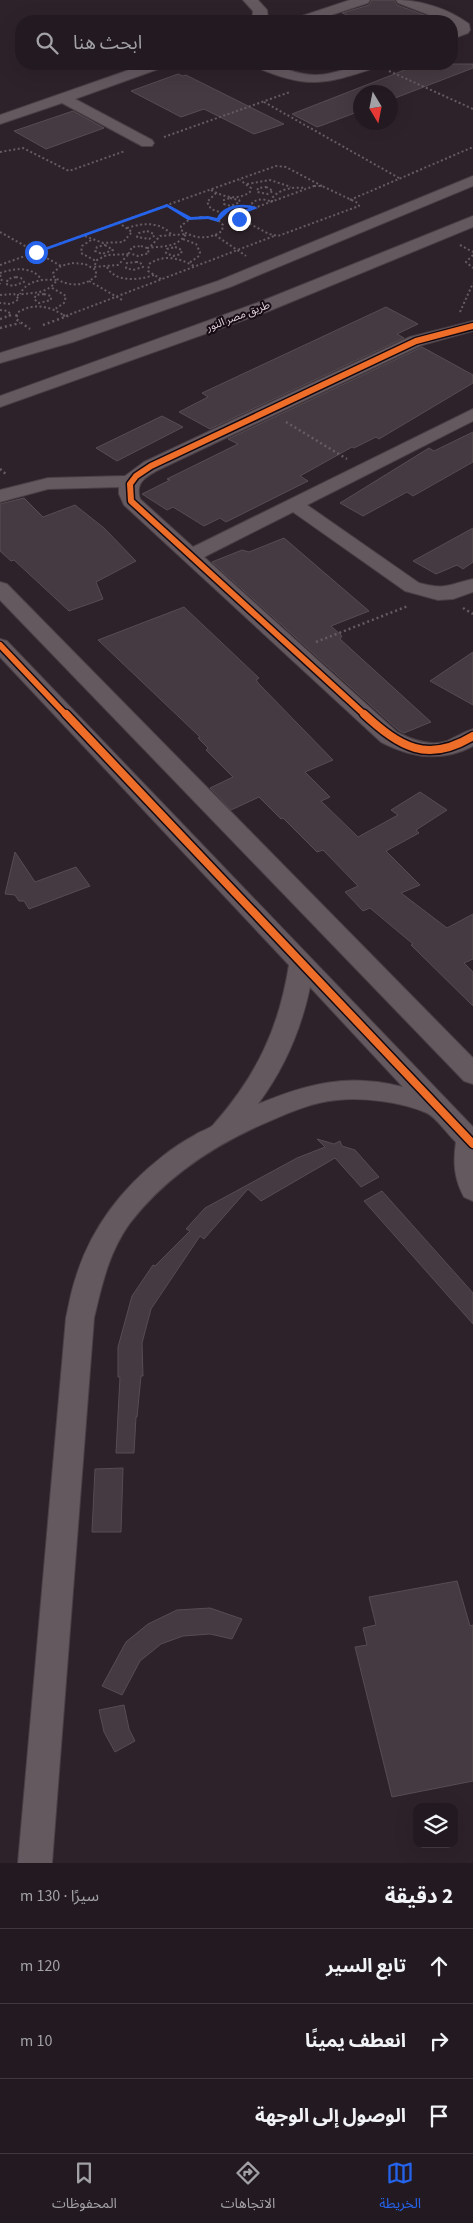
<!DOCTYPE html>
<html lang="ar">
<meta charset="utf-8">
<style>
:root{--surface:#221a20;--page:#2e272d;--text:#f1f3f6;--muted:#a2a1a5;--line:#3f383e;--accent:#2563eb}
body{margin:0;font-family:"Source Sans 3","Noto Sans Arabic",sans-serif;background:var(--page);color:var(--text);direction:rtl}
.controls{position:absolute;right:15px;bottom:15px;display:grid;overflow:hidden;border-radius:10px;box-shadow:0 5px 20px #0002}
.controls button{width:45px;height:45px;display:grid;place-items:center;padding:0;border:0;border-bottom:1px solid var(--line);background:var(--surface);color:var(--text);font:25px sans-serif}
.compass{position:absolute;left:353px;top:85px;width:45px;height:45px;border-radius:50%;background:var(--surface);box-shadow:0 5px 20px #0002;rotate:170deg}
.stop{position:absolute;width:15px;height:15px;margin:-11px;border:4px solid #2563eb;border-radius:50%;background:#fff}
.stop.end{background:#2563eb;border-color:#fff;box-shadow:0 1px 5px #0008}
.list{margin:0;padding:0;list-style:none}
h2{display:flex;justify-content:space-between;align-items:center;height:65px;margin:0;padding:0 20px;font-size:21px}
h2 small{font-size:16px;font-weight:400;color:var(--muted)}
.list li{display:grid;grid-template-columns:32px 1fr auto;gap:15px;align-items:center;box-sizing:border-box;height:75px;padding:0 20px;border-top:1px solid var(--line)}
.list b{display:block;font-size:19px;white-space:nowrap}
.list em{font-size:16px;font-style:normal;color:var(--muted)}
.icon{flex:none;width:28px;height:28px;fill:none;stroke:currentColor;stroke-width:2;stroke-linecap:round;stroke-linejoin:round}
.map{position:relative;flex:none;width:473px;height:1863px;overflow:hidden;direction:ltr}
.search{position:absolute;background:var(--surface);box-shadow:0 5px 20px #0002;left:15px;right:15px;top:15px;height:55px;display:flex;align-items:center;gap:12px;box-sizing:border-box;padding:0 18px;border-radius:20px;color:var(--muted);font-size:19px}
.sheet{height:290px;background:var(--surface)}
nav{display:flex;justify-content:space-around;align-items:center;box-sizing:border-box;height:70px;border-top:1px solid var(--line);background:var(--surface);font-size:14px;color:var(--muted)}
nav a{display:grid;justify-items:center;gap:2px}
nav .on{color:var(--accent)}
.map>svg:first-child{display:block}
.building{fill:#453a41;stroke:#564c52}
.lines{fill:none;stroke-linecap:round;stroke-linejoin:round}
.minor-casing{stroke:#4a3f45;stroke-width:2}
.path-far1{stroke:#655c61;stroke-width:2;stroke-dasharray:2 2.5;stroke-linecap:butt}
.path{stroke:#655c61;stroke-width:2.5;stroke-dasharray:2 3;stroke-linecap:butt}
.minor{fill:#655960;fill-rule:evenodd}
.cycleway-far1-casing{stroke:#150a11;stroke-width:9}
.cycleway-casing{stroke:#150a11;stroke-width:11}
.cycleway-far1{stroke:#ee6e29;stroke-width:6}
.cycleway{stroke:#ee6e29;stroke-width:8}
.route{fill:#2563eb}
.labels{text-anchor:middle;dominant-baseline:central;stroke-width:4;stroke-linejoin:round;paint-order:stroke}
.far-street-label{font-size:11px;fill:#dfcfd8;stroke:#150a11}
</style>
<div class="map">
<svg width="473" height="1863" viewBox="0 0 473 1863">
<rect width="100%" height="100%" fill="#2e222a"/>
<!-- building -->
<g class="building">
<path d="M372,0H394L397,5L440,21H361L342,13L369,5Z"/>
<path d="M420,64H473V68L390,100V92H360V111L323,125L317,127L292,114Z"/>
<path d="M178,74L183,76L186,75L284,124L254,134L204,109L181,117L131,91Z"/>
<path d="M73,111L104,128L46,149L14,131Z"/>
<path d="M386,307L418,324L397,334L404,338L210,429L179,412L208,397L202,393Z"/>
<path d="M422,347L473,375V383L379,439L376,437L354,448L352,447L300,476L308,481L226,522L220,518L204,526L173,507L167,510L142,494L170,480L167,479L238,444L228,439Z"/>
<path d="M162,416L183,427L117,461L96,448Z"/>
<path d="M473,432V462L413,496L407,492L363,516L340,503L429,448L434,451Z"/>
<path d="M24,498L43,517L75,505L104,528L136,561L96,582L103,599L69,611L14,560L11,561L0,551V504Z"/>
<path d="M473,528V562L463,569L457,565L436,574L413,561Z"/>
<path d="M284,538L369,611L331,626L342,636L340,639L431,722L404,733L398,730L212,562L242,550L249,552Z"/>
<path d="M184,607L259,678L256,680L259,684L333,760L305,772L330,797L321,801L358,837L398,815L391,810L420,792L447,810L416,830L419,833L386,851L420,885L401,893L447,928L473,914V959L464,963L473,972V1006L411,945L413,944L370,908L363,911L345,892L358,886L323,850L317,852L283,818L281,819L259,797L231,810L210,788L233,777L206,750L208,748L198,738L200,737L98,640Z"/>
<path d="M473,652V705L430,681Z"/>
<path d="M15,852L35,882L76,867L90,886L29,909L24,901H19L15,895L5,894Z"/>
<path d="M317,1139L334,1144L340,1141L342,1146L355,1150L379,1177L361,1187L335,1158L261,1201L248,1189L204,1239L200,1236L151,1309L142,1343L143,1376H141L137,1417H136L134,1453H116L120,1377H118V1347L132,1296L153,1265L155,1266L190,1231L186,1229L205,1208L297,1158L325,1147Z"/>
<path d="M382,1191L473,1293V1324L364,1201Z"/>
<path d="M123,1468L121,1532H92L95,1469Z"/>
<path d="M457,1581L470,1626L473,1625V1781L392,1797L355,1647L367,1645L363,1628L376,1625L369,1597Z"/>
<path d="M210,1608L242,1619L232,1639L210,1634L183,1636L161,1644L140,1661L122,1695L102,1686L126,1642L148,1624L177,1610Z"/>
<path d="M124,1705L129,1729L135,1741L115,1752L104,1732L99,1710Z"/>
</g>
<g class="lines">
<defs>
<g id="minor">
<path d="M243,0H258L267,10L268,18L266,21H252L253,11Z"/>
<path d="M350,0H370L368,3L313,21H294L296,18Z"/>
<path d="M396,0C421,0 449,9 469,24L470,30L468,33L452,39V30L457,28L452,24V21H445L398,3Z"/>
<path d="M146,64H166L164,67L75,99L152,140L154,143L152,146H142L62,103L0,124V115Z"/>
<path d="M254,64C277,62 292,75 315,75C339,75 354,62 380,64L378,67C326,84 308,90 256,67Z"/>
<path d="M473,176V186L230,287L73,342L0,363V353L61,334L218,281Z"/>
<path d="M473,216V227L269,311L0,407V396L257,303Z"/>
<path d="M473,321V331L422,345L158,470C145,477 135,483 140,499L193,547L473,409V421L307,505L419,583C446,590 447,585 473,579V592L453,599L438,600L405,591L293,512L204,557L397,732C412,740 430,747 447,741C456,737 464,732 473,729V746C443,762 411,758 381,742L124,505L119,494V487L48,489L0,502V490L48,478L125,476L144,462L410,337Z"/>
<path d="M0,582L7,584L473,1058V1084L464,1081L0,600Z"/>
<path d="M0,639L7,641L473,1127V1201L464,1197C454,1179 453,1162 456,1142C447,1134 437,1118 427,1113C403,1102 363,1097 337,1100C314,1102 293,1111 272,1120C217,1143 167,1175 130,1223C109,1252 102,1284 94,1318L52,1863H18L66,1318C69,1305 71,1291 76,1277C91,1228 123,1187 163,1156C173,1148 184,1141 195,1135C200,1131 210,1129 214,1124C257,1075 279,1028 289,965L0,657ZM310,987L403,1087C348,1073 309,1083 258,1104C284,1069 301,1030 310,987Z"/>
</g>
</defs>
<!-- minor casing -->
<use href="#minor" class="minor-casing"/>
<!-- path-far1 -->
<g class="path-far1">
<path d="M389,71L473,109"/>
<path d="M264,102L399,178"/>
<path d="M164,137L290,92"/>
<path d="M0,152L23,148L69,171L125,151"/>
<path d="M247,184L270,180L291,187"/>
<path d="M314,186H322L358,203L359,206L278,236L269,234L237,217L238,214Z"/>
<path d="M266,187L273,191L268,194L257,192L258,188Z"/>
<path d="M211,190C224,197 237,201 250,192L251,188L240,180"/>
<path d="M216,193L207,202L211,209L222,213"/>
<path d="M230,198L239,200L240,202L231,206L224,204V200Z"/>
<path d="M350,200L473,147"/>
<path d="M167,205L189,219"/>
<path d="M255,208L252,203C258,198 265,199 272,202V198C281,188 293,187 306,188"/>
<path d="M201,217L218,220L223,225L222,231C209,240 194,239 181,230V226L190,219Z"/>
<path d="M218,220C224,206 240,206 253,207"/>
<path d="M127,228C142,223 159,221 171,234"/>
<path d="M147,231L154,234V236L149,239L137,237L139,233Z"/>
<path d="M0,232L61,266"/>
<path d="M215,235L246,256"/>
<path d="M85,236L103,243L123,242L132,232L119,223"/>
<path d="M183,239L196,244L200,252L199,256L189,263"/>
<path d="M91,240L82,246L81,253L96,261"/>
<path d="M105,245L113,250L102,254L95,251L97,247Z"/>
<path d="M460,245L473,252"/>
<path d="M141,246L147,248L149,253L138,256L129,253L132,247Z"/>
<path d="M175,247L182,250L181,254L173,256L166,253L167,249Z"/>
<path d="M147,248C162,246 177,248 186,234L160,236L150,247"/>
<path d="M128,255L118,265L94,267L97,260L107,255L131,254"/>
<path d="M473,255L466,262L473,268"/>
<path d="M136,262H140L143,267L133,270L126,268L127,263Z"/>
<path d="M72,263L85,264L96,270V276C84,287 67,287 54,277L53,273L61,266Z"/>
<path d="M0,265L276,166L286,167L322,186"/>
<path d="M107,267C115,283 140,280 154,275"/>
<path d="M0,273C15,268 32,266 42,280"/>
<path d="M0,275L2,279L0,284"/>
<path d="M16,277L21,278L24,282L13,286L6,284L8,279Z"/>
<path d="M161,279L148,271L149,264C164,254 179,258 194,266"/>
<path d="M89,281L122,300"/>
<path d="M52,288L66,296L64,303L55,309"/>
<path d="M44,294L51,296V300L39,303L34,299L36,295Z"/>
<path d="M0,295L14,294L19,299L11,304L0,303"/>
<path d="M17,295C32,292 47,295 57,280C43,279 27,280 20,294"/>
<path d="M0,310L8,311L11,315L8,316"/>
<path d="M460,312L473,283"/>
<path d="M16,316L17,313C34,302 49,306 65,316"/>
<path d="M66,316L274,236"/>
</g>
<!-- path -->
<g class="path">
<path d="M17,315L16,319L30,329"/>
<path d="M63,315L65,316"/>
<path d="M0,319L11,315"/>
<path d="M43,325L70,315"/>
<path d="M0,328L20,323"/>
<path d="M286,422L347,459"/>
<path d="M0,469L7,475"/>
<path d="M463,608L473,614"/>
<path d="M316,642L408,606"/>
</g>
<!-- minor -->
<use href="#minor" class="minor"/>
<defs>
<g id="cycleway-far1">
<path d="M0,645L67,716"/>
<path d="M366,716L131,501L130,484L136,476L151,466L416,341L473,326"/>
</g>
<g id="cycleway">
<path d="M66,714L473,1144"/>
<path d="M364,714C400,747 427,764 473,736"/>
</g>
</defs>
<!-- cycleway-far1 casing -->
<use href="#cycleway-far1" class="cycleway-far1-casing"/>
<!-- cycleway casing -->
<use href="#cycleway" class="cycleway-casing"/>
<!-- cycleway-far1 -->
<use href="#cycleway-far1" class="cycleway-far1"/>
<!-- cycleway -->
<use href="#cycleway" class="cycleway"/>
</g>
<!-- route -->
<path class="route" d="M167,204L191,217L208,216L217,218C223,204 245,202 258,208L240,215L242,219L239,221L234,217L236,213L249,208C229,206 230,212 218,222L208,219L188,220L167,207L38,253L33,252Z"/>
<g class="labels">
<!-- far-street labels -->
<g class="far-street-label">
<text transform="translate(238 316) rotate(-21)">طريق مصر النور</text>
</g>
</g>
</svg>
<div class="controls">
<button><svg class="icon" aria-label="layers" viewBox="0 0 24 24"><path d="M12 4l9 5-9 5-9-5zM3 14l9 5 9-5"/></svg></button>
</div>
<svg class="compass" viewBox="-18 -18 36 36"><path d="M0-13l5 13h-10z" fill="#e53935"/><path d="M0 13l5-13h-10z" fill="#a2a1a5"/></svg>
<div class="stop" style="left:36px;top:252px"></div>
<div class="stop end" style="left:239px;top:219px"></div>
<div class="search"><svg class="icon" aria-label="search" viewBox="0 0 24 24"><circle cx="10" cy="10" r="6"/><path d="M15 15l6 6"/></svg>ابحث هنا</div>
</div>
<section class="sheet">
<h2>2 دقيقة<small>سيرًا · 130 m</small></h2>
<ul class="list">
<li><svg class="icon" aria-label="ahead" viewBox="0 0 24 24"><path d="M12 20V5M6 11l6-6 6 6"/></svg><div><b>تابع السير</b></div><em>120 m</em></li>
<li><svg class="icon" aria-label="right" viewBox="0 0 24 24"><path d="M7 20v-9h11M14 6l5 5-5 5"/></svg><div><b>انعطف يمينًا</b></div><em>10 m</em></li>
<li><svg class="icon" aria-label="arrive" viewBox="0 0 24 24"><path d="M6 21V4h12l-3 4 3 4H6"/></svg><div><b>الوصول إلى الوجهة</b></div></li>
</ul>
</section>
<nav>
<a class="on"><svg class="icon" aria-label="map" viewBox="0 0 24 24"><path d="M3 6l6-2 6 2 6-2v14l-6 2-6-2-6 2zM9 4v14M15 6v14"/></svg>الخريطة</a>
<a><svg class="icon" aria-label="directions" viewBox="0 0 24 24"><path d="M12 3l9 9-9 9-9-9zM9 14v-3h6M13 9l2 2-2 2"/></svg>الاتجاهات</a>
<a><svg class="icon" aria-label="saved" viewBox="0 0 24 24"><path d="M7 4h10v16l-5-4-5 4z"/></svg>المحفوظات</a>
</nav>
